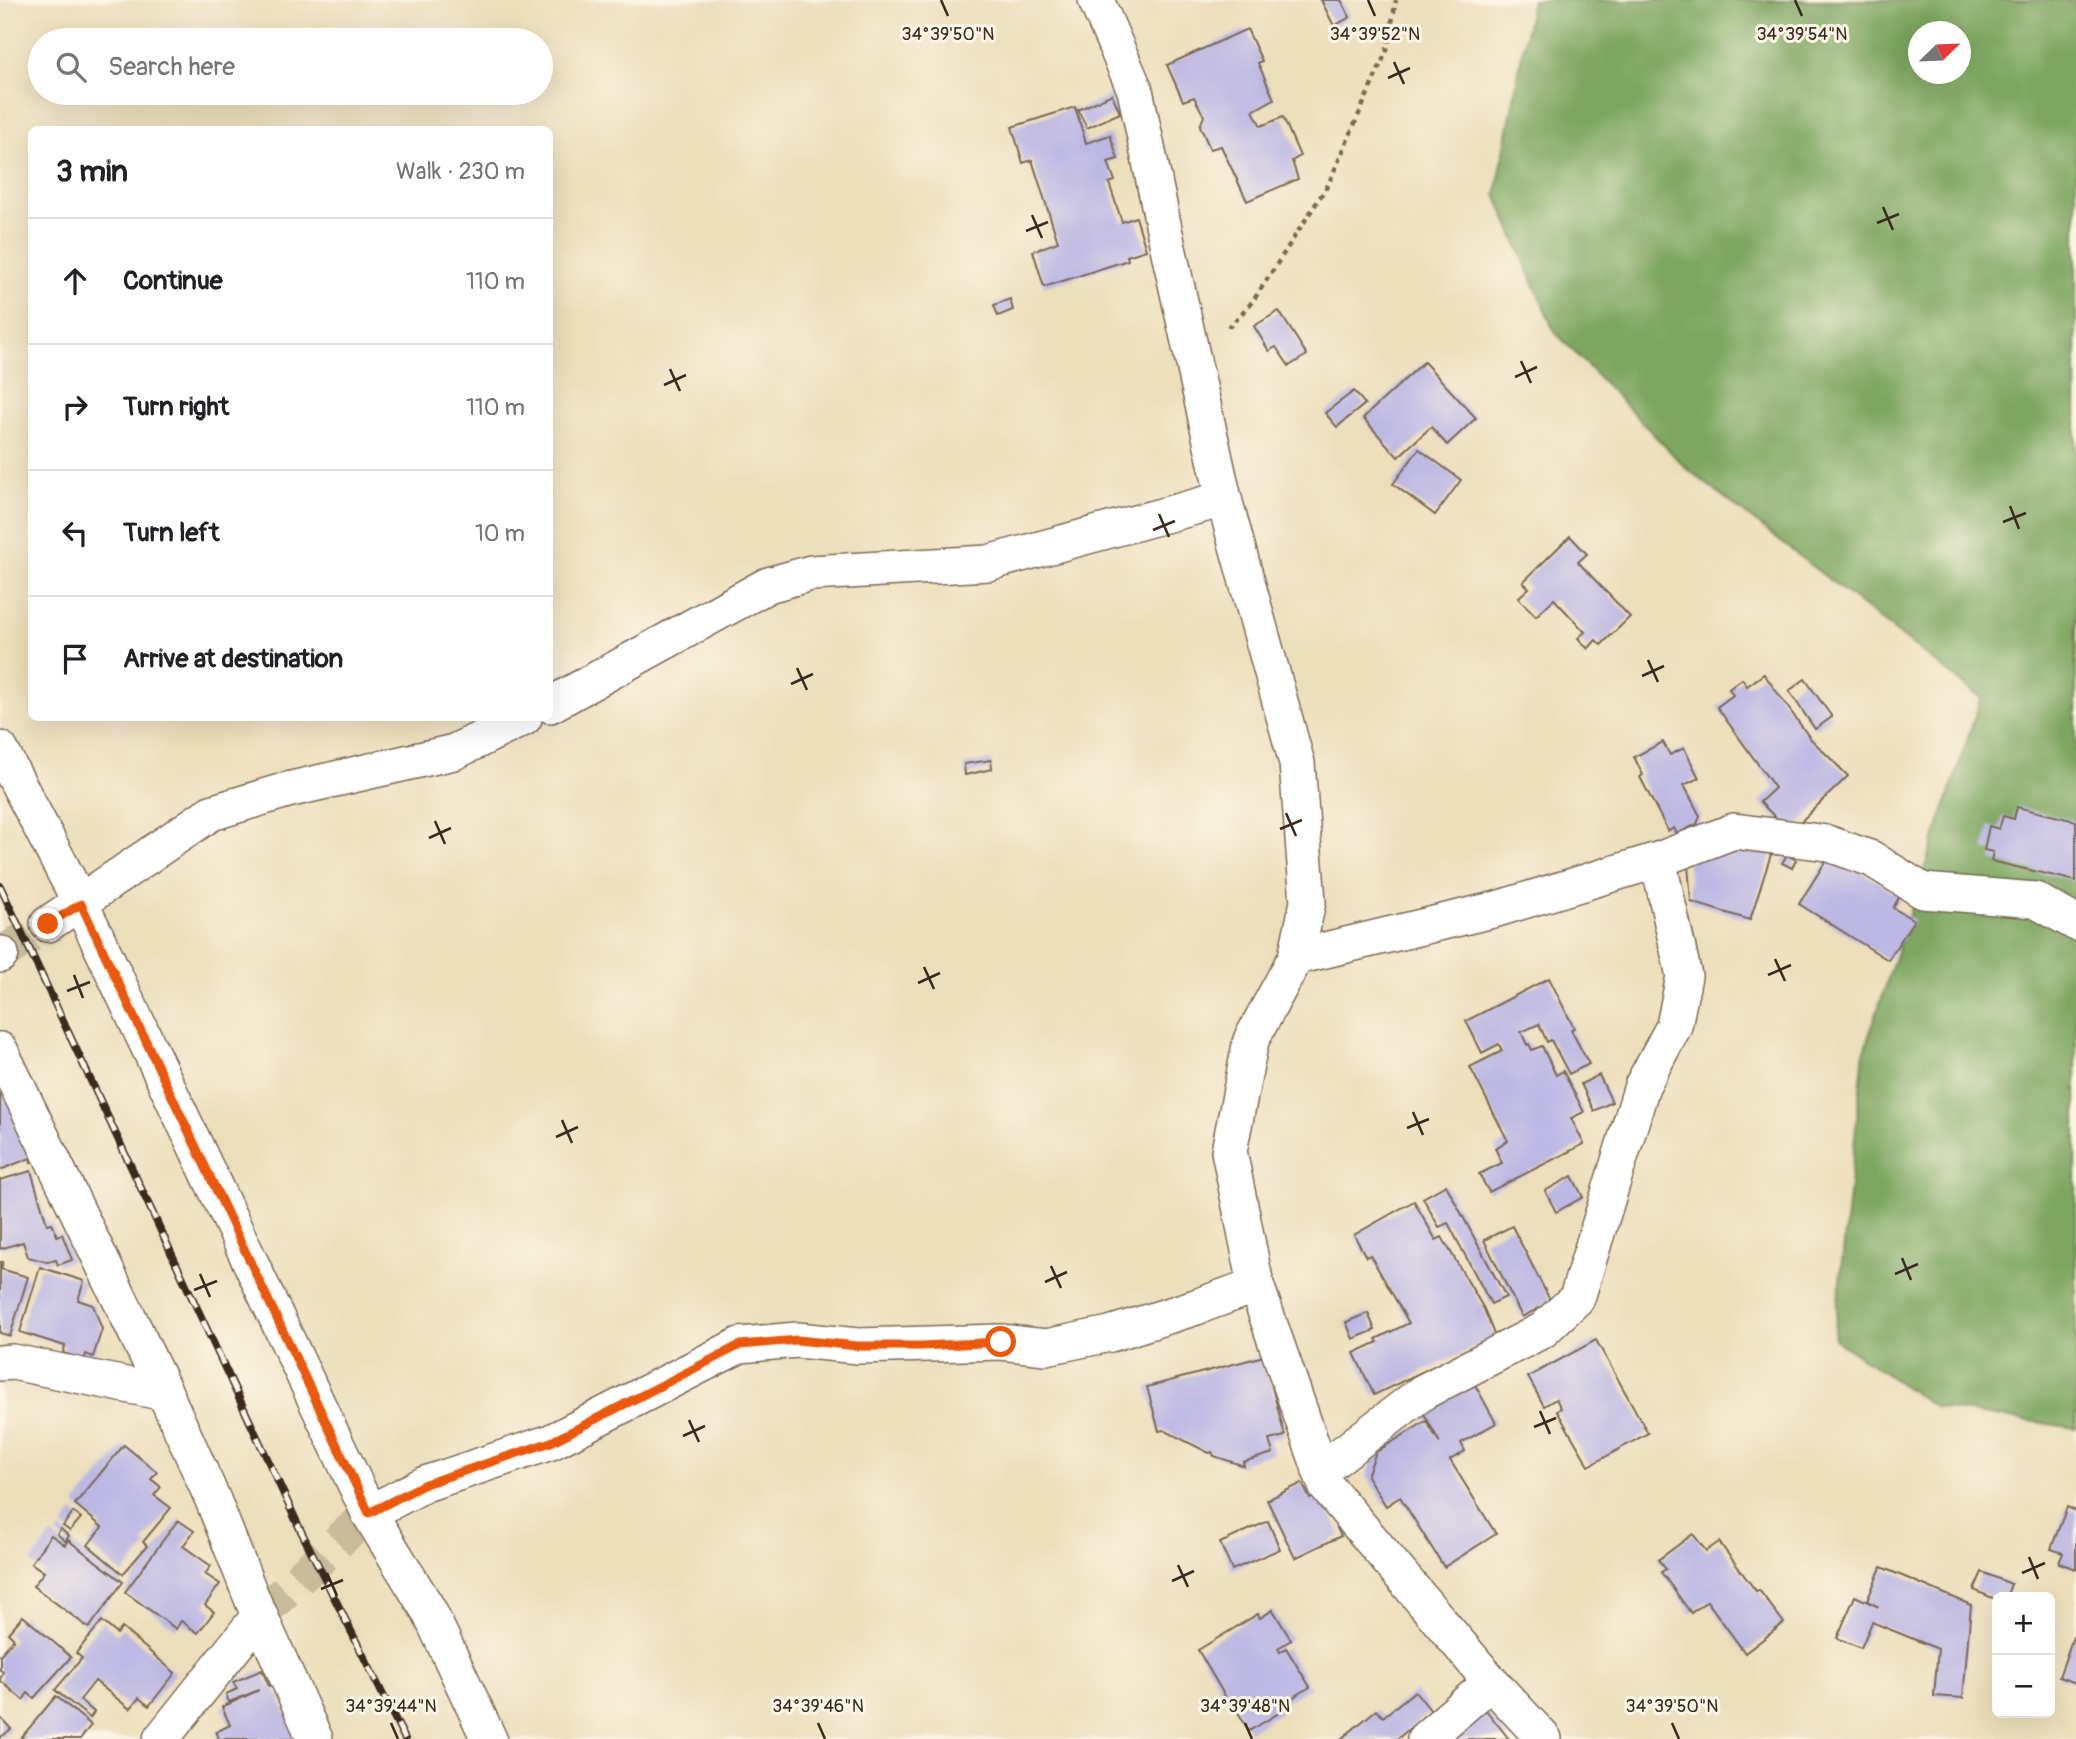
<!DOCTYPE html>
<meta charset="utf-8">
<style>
:root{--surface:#fff;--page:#f6f6f6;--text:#202124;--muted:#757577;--line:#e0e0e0}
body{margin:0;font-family:Pangolin,sans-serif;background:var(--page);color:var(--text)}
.controls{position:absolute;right:21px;bottom:21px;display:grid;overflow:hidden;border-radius:10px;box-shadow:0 7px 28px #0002}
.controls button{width:63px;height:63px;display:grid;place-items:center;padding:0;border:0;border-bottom:2px solid var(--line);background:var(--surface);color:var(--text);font:35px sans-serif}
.compass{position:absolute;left:1908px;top:21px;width:63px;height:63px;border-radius:50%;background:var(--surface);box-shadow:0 7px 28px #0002;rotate:67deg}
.stop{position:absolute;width:21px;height:21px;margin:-16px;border:5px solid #ea580c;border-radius:50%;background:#fff}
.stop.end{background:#ea580c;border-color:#fff;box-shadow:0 2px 7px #0008}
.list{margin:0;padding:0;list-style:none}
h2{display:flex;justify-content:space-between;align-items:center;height:91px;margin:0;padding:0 28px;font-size:30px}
h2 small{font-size:23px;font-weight:400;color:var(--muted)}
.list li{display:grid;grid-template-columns:46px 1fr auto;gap:21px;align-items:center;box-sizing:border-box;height:126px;padding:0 28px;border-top:2px solid var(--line)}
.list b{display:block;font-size:26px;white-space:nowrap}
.list em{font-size:23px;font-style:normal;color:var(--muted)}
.icon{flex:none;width:38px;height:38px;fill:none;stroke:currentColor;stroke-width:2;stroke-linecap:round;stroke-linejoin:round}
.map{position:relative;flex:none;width:2076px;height:1739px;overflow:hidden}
.search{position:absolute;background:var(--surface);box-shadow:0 7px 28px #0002;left:28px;top:28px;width:525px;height:77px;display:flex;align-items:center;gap:18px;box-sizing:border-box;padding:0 24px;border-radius:38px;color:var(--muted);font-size:26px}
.panel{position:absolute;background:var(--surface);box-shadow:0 7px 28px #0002;left:28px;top:126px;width:525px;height:595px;border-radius:10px}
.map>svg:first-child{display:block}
.forest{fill:#7ca65e;stroke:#5c683e;stroke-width:2;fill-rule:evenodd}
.building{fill:#bcb7e3}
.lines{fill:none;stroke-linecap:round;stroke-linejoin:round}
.minor-tunnel{stroke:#c9ba9b;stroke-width:35;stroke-dasharray:35 18;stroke-linecap:butt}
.minor-casing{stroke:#796955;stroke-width:38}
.path{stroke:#796955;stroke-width:4.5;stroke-dasharray:5 5;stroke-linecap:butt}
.minor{stroke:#fff;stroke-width:35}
.rail-casing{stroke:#3b2a1e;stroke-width:8}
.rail{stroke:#fcf5e5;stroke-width:5;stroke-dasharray:16;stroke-linecap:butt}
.route{stroke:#ea580c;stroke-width:9}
.ticks{fill:none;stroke:#3b2a1e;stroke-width:2.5}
.ticks-label{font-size:18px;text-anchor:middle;fill:#3b2a1e;stroke:#fcf5e5;stroke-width:6;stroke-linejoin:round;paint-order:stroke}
</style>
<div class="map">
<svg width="2076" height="1739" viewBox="0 0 2076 1739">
<rect width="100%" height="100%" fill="#fcf5e5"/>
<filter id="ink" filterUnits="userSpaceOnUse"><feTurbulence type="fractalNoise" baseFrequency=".0143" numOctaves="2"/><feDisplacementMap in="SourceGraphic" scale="14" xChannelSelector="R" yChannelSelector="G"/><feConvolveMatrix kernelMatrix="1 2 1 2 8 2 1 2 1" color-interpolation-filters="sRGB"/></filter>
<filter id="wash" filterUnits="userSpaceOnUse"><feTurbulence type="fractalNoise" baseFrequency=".00686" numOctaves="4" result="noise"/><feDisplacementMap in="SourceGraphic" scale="28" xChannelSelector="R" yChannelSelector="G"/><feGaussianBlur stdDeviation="1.57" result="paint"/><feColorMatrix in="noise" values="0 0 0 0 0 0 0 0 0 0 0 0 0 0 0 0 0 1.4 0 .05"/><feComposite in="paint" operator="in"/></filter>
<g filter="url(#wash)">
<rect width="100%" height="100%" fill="#ecdeba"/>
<!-- forest -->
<path class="forest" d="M1532,0H2076V1428L1935,1407L1834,1339L1864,1051L1981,698L1685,467L1554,331L1496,195ZM1918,32H1960V74H1918Z"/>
<g id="blocks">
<!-- building -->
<g class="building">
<path d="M1321,0H1341L1350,17L1334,26Z"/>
<path d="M1247,29L1262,61L1258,63L1274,99L1253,111L1261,126L1283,117L1300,156L1292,161L1298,179L1247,201L1221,146L1210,149L1200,126L1204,116L1194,97L1183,101L1167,65Z"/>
<path d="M1112,94L1120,113L1087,128L1078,110Z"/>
<path d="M1075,107L1086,143L1110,135L1118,159L1108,162L1115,181L1109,183L1122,222L1136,217L1146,250L1127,256L1128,260L1044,287L1033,251L1058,242L1032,160L1023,163L1012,127Z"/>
<path d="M1010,299L1013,310L998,316L994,305Z"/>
<path d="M1279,311L1307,355L1289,366L1276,347L1269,351L1254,326Z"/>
<path d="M1424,362L1476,418L1447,445L1431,427L1398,457L1363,418Z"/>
<path d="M1354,391L1365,404L1337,427L1325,413Z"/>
<path d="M1419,449L1461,480L1435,515L1393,484Z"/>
<path d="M1570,536L1587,554L1578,562L1630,617L1601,645L1596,640L1588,649L1578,638L1585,632L1554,599L1536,616L1518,598L1529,588L1523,582Z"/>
<path d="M1764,674L1810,738L1848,776L1790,832L1760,802L1775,788L1717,707L1733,695L1729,689L1742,679L1747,686Z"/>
<path d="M1805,679L1832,717L1815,729L1789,691Z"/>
<path d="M1663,742L1670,755L1684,748L1699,778L1684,785L1700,816L1697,824L1677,834L1674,828L1668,831L1640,777L1643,775L1634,757Z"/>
<path d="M991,760L992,769L965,775L964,764Z"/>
<path d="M2017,807L2076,821V881L1991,861L1993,852L1984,850L1989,826L1999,829L2003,816L2014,819Z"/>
<path d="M1774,845L1750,920L1691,902L1687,852Z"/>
<path d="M1831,853L1900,896L1893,908L1914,920L1888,960L1799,904Z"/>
<path d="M1787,855L1796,860L1792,868L1782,863Z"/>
<path d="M1549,978L1574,1028L1571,1030L1589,1064L1569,1074L1551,1040L1547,1042L1539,1024L1521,1032L1527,1045L1529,1044L1532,1050L1542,1046L1556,1075L1563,1071L1584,1112L1571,1118L1584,1144L1489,1192L1479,1174L1502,1163L1495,1148L1508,1141L1470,1067L1502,1051L1499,1044L1482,1053L1466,1021Z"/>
<path d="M1599,1075L1612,1102L1594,1111L1581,1084Z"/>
<path d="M18,1086L47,1155L31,1162L30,1158L0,1170V1094Z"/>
<path d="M31,1171L47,1224L52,1223L57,1236L62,1234L72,1260L58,1265L56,1260L47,1262L28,1257L23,1242L0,1249V1180Z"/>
<path d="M1572,1176L1583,1197L1556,1212L1545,1191Z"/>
<path d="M1446,1185L1506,1297L1491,1304L1448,1223L1439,1227L1423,1198Z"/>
<path d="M1414,1201L1436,1240L1442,1237L1484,1309L1495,1337L1374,1395L1354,1353L1378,1342L1376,1339L1409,1323L1370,1255L1366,1257L1354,1235Z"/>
<path d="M1512,1226L1551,1302L1522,1317L1484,1240Z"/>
<path d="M0,1262H3L1,1269L28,1277L10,1336L0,1333Z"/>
<path d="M40,1267L84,1281L78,1300L93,1305L102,1329L93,1357L86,1354L84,1360L63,1353L65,1346L20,1332Z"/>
<path d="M1368,1313L1375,1330L1353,1339L1346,1322Z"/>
<path d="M1596,1340L1648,1433L1589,1466L1557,1411L1561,1408L1556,1399L1544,1406L1528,1377Z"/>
<path d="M1264,1356L1285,1436L1269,1440L1273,1453L1243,1462L1244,1466L1214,1456L1212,1452L1209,1453L1164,1430L1159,1431L1147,1387Z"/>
<path d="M1474,1383L1496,1423L1461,1443L1465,1451L1450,1460L1496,1534L1444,1567L1400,1497L1386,1506L1367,1476L1376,1452L1426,1421L1440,1443L1423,1412Z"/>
<path d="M124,1445L157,1472L151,1479L161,1487L154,1495L171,1508L143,1542L147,1546L123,1574L88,1545L102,1527L75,1504Z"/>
<path d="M1302,1483L1310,1499L1320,1494L1341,1536L1295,1558L1267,1500Z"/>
<path d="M2067,1507L2076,1511V1569L2059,1563L2063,1553L2051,1549Z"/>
<path d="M73,1512L81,1518L70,1531L63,1526Z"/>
<path d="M178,1520L194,1531L183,1546L211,1566L205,1574L220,1584L205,1605L214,1612L198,1633L181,1621L176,1629L125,1592Z"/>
<path d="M1268,1521L1280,1549L1232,1570L1220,1543Z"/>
<path d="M61,1529L69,1536L65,1541L57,1534Z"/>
<path d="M1693,1534L1706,1551L1719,1542L1756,1591L1759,1590L1784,1623L1745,1653L1707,1601L1691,1613L1661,1572L1666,1569L1658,1560Z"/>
<path d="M51,1535L65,1545L68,1540L123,1582L89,1628L33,1586L44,1572L31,1563Z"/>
<path d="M1881,1567L1971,1605L1963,1698L1934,1696L1938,1649L1872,1622L1861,1648L1837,1638L1855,1596L1879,1607L1867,1601Z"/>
<path d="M1982,1572L2011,1584L2006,1597H1997V1600L1974,1590Z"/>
<path d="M1273,1610L1291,1640L1278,1648L1280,1652L1286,1648L1310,1687L1281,1705L1284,1710L1249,1731L1232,1702L1229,1703L1198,1650L1258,1614L1260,1618Z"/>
<path d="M23,1616L71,1657L34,1698L28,1693L23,1700L0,1680L3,1672L0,1670V1655L14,1639L8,1633Z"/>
<path d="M102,1621L117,1634L122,1628L175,1673L149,1706L139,1698L130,1709L95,1681L80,1700L94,1712L90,1718L55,1690L82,1658L76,1653Z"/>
<path d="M2073,1637L2076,1638V1683L2059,1677Z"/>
<path d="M262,1670L269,1686L273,1684L298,1739H219L216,1732L230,1725L222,1707L259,1690L229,1702L226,1694L237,1689L233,1682Z"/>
<path d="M1415,1691L1431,1711L1397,1739H1341L1376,1710L1383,1717Z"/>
<path d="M56,1696L91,1725L80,1739H20Z"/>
<path d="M1486,1710L1509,1739H1452Z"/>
<path d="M0,1717L11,1729L0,1738Z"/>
</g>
</g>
</g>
<g filter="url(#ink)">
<use href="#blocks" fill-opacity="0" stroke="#796955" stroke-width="2"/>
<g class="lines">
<!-- minor-tunnel -->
<g class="minor-tunnel">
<path d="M1,954L48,924"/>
<path d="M260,1615L369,1513"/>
</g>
<defs>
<g id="minor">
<path d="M1096,0L1135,90L1167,243L1224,499L1297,763L1308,902L1296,957L1251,1040L1229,1151L1256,1285L1326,1486L1491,1682L1544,1739"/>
<path d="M550,705L768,585L811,573L988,563L1224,499"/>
<path d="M0,749L81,904L369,1513L429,1611L489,1739"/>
<path d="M48,924L211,813L287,790L454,752L524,718"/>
<path d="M0,955L1,954"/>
<path d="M1296,957L1497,909L1658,860L1734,831L1827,843L1872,859L1923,891L2035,900L2076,923"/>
<path d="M0,1050L165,1393L213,1500L253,1601L315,1739"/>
<path d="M0,1363L13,1362L165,1393"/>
<path d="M1320,1471L1423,1392L1543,1330L1577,1298L1642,1086L1674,1026L1684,976L1658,860"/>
<path d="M369,1513L425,1484L551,1442L740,1345L797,1340L858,1346L1001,1342L1046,1347L1110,1334L1196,1307L1256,1285"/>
<path d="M161,1739L260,1615"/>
<path d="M1425,1739L1491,1682"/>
</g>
</defs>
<!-- minor casing -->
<use href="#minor" class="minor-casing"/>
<!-- path -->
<path class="path" d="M1228,324L1230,326L1253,301L1328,185L1387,50L1396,0"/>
<!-- minor -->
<use href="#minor" class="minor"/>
<defs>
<path id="rail" d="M0,886L301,1531L405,1739"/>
</defs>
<!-- rail casing -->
<use href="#rail" class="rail-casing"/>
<!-- rail -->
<use href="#rail" class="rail"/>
</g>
</g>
<g class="lines" filter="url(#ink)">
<!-- route -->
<path class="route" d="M48,924L81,904L369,1513L425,1484L551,1442L740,1345L797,1340L858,1346H921L1001,1342"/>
</g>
<!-- ticks -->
<path class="ticks" d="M941,0L948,16M1368,0L1375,16M1795,0L1802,16M1394,62L1404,84M1388,78L1410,68M1883,207L1893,230M1032,215L1042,238M1877,223L1899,214M1026,231L1048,222M1521,361L1531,383M670,369L680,391M1515,377L1537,367M664,385L686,375M2010,506L2019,529M1159,514L1169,537M2003,522L2026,513M1153,530L1175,521M1648,660L1658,682M797,668L807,690M1642,676L1664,666M791,684L813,674M1286,813L1296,836M435,821L445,844M1280,829L1302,820M429,838L451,828M1775,959L1785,981M924,967L934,989M74,975L83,998M1768,975L1791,965M918,983L940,973M67,991L90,982M1413,1112L1423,1135M562,1120L572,1143M1407,1128L1429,1119M556,1137L578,1127M1902,1258L1911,1280M1051,1266L1061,1288M200,1274L210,1297M1895,1274L1918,1264M1045,1282L1067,1272M194,1290L217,1281M1540,1411L1550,1434M689,1420L699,1442M1534,1427L1556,1418M683,1436L705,1426M2029,1557L2038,1579M1178,1565L1188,1587M327,1573L337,1596M2022,1573L2045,1563M1172,1581L1194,1571M321,1589L343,1580M391,1723L398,1739M818,1723L825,1739M1245,1723L1252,1739M1672,1723L1679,1739"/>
<g class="ticks-label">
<text x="948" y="40">34°39'50"N</text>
<text x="1375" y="40">34°39'52"N</text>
<text x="1802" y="40">34°39'54"N</text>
<text x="391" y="1712">34°39'44"N</text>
<text x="818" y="1712">34°39'46"N</text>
<text x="1245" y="1712">34°39'48"N</text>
<text x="1672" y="1712">34°39'50"N</text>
</g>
</svg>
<div class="controls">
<button>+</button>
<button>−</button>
</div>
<svg class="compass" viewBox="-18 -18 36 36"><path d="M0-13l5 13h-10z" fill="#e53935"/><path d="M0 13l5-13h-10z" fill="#757577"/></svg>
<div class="stop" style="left:1001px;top:1342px"></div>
<div class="stop end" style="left:48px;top:924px"></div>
<div class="search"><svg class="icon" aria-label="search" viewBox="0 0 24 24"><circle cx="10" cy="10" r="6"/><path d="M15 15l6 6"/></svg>Search here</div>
<section class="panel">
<h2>3 min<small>Walk · 230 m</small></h2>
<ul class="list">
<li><svg class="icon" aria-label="ahead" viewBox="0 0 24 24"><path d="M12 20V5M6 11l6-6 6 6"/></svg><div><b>Continue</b></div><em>110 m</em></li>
<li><svg class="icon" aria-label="right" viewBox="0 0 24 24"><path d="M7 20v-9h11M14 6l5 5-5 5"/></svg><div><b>Turn right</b></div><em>110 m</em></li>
<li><svg class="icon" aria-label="left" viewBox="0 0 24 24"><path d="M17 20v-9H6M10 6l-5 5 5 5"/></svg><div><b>Turn left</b></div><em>10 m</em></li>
<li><svg class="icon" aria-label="arrive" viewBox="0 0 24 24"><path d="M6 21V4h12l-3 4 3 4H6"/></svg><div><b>Arrive at destination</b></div></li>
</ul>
</section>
</div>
